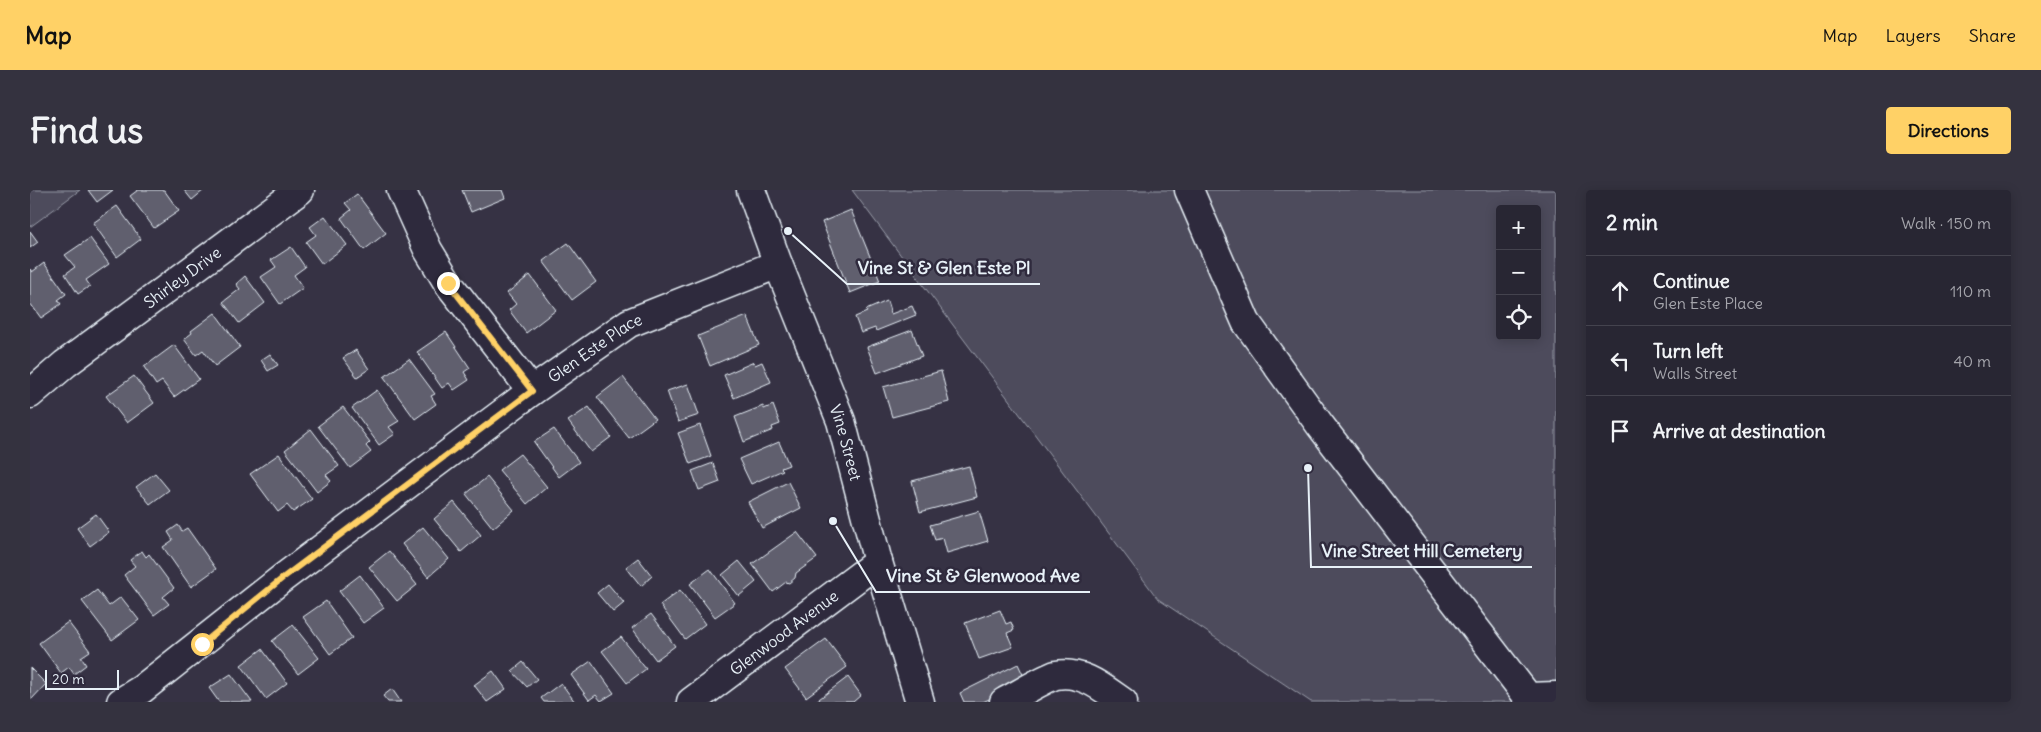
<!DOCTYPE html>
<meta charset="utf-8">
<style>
:root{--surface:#282633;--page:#34323f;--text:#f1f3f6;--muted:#a5a5ac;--line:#44434e;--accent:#ffd166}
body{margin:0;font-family:Delius,sans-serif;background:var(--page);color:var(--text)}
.controls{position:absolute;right:15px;top:15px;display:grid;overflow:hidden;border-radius:5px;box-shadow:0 2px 12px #0003}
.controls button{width:45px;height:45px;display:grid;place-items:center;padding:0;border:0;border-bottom:1px solid var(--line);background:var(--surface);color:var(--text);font:25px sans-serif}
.scale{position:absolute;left:15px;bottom:12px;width:74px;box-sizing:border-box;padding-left:5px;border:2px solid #e8f1f8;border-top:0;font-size:14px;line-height:18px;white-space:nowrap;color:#e8f1f8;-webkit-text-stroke:4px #2f2a3d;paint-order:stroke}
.stop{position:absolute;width:15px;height:15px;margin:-11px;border:4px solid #ffd166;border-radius:50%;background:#fff}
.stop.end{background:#ffd166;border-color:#fff;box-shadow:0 1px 5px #0008}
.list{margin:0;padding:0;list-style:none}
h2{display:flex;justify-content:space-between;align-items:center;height:65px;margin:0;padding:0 20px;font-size:21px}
h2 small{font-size:16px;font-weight:400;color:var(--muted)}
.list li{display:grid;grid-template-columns:32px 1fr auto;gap:15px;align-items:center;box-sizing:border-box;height:70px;padding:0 20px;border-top:1px solid var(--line)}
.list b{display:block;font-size:19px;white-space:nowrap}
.list p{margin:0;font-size:16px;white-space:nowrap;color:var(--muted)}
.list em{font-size:16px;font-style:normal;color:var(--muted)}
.icon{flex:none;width:28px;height:28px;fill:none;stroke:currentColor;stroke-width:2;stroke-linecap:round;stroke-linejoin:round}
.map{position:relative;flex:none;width:1526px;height:512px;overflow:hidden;border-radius:5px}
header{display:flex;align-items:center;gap:30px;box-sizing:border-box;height:70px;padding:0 25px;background:var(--accent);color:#111}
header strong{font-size:24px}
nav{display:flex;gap:28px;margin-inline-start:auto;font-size:18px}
.intro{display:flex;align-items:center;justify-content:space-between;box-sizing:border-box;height:120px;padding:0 30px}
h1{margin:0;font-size:35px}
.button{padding:12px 22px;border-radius:5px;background:var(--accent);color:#111;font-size:18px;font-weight:700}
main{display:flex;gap:30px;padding:0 30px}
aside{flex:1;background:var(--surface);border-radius:5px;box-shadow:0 2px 12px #0003}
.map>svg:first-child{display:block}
.green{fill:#4d4b5c;stroke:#9a9eaa;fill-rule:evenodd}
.building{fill:#605e6e;stroke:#e8f1f8}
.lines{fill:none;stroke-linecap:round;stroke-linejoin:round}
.minor-casing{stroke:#e8f1f8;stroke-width:31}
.major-casing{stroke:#e8f1f8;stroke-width:31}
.minor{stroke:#2f2a3d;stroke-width:28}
.major{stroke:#2f2a3d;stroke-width:28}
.route{stroke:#ffd166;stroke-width:6}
.labels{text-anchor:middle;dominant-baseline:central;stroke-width:5;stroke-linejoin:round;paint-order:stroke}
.street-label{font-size:16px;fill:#e8f1f8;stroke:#2f2a3d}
.leader{fill:none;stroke:#e8f1f8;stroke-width:2}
.callout-dot{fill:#e8f1f8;stroke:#2f2a3d;stroke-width:2}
.callout-label{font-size:18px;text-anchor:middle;font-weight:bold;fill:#e8f1f8;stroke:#2f2a3d;stroke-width:5;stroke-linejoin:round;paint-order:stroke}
</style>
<header>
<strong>Map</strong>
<nav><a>Map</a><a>Layers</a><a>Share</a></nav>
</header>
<div class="intro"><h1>Find us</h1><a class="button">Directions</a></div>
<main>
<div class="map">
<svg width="1526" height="512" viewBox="0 0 1526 512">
<rect width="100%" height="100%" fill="#363244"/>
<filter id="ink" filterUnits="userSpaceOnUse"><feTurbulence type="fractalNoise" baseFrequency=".02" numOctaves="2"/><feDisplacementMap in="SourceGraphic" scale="10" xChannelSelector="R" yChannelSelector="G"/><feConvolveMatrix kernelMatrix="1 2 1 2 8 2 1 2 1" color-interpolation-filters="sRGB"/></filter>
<g filter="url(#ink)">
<!-- green -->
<g class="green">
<path d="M0,0H50L0,37Z"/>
<path d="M822,0H1526V512H1281L1128,409ZM1470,19H1507V146H1470Z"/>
</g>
<!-- building -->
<g class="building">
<path d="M58,0H83L67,12Z"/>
<path d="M108,0H134L149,21L124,38L100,6Z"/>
<path d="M154,0H174L162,10Z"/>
<path d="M432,0H472L475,8L441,22Z"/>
<path d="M327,4L356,43L334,60L311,28L321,20L315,13Z"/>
<path d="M87,16L111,49L87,67L63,33Z"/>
<path d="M821,20L850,91L820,103L792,32Z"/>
<path d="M295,26L317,55L292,74L276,52L286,45L280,37Z"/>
<path d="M0,41L8,52L0,58Z"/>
<path d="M60,48L79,74L56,90L60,96L48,104L35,84L45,77L35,65Z"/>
<path d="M538,53L566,92L542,110L513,71Z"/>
<path d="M261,57L275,77L264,85L273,98L250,114L231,87L246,77L241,70Z"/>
<path d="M14,73L36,104L28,110L31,114L11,128L0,113V79L2,82Z"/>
<path d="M500,85L526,120L496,143L479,120L486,114L477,103Z"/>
<path d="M215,86L235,113L209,133L193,112L210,99L206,94Z"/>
<path d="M857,111L861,124L882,116L886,125L846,141L845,138L831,143L825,127L837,122L836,120Z"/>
<path d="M185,123L210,157L185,176L173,160L166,165L154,149L162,143L161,141Z"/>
<path d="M717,126L729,155L680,176L668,146Z"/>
<path d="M882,140L892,166L847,183L837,157Z"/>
<path d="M416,142L440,178L434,182L439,190L424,200L419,193L412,198L387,162Z"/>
<path d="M144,155L169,189L144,207L132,191L126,195L114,177Z"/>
<path d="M326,160L339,179L327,187L313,168Z"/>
<path d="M240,164L248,175L238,181L231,170Z"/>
<path d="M379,169L405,204L401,206L406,214L385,229L354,187Z"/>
<path d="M724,172L725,175L732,172L741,192L704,208L694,185Z"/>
<path d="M911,181L919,212L862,227L853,197Z"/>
<path d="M104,186L124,213L97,233L76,206Z"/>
<path d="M593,187L625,229L599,248L567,207Z"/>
<path d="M658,194L669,225L648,232L637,201Z"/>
<path d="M347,200L369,231L359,237L365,244L349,255L322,218Z"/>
<path d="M743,215L750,234L742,237L743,240L714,252L705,227L733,216L734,219Z"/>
<path d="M313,217L340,252L336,256L341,262L320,278L288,236Z"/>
<path d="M559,217L581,247L561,262L538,231Z"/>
<path d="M670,235L681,266L660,274L648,243Z"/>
<path d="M281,239L309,276L296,285L301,291L287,302L255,260Z"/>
<path d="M524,239L549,272L529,287L504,252Z"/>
<path d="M749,252L759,275L751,278L753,280L721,294L709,269Z"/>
<path d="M249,264L282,309L263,322L257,315L248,322L220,284Z"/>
<path d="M490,264L517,297L497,314L469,280Z"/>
<path d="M683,273L690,292L669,300L662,281Z"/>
<path d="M939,276L947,307L890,322L882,291Z"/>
<path d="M125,283L139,300L120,314L106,297Z"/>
<path d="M457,287L484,320L463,338L436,304Z"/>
<path d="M758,292L771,318L732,338L718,312Z"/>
<path d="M424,312L451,345L431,362L404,329Z"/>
<path d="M949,321L958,351L917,363L913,348L905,350L900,335Z"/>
<path d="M66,324L79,342L60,356L47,338Z"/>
<path d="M148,335L152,341L157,338L186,379L161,397L133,357L143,350L138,342Z"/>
<path d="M393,337L419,369L398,387L372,354Z"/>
<path d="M767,342L787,368L766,383L765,388L759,393L756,392L743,402L722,374Z"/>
<path d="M112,361L116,367L119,364L144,398L133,407L139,414L124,425L94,385L105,376L100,370Z"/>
<path d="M359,361L387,395L367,411L339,377Z"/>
<path d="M608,368L622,386L611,396L596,377Z"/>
<path d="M709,371L726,392L709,406L692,385Z"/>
<path d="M680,379L705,413L685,427L660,394Z"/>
<path d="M330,385L354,418L333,433L309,401Z"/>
<path d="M578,394L594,413L583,422L567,403Z"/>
<path d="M67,400L79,416L91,407L109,430L82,450L52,411Z"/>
<path d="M650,400L675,434L655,449L630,415Z"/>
<path d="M296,411L322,448L300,464L273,427Z"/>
<path d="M970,420L976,434L981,432L984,440L977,443L983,457L949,469L935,433Z"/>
<path d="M621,424L645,456L626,470L602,438Z"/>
<path d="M38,432L60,461L51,467L56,475L44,484L39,477L31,483L9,453Z"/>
<path d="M263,435L289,468L268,484L242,451Z"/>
<path d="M591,447L616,479L597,493L572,461Z"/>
<path d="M796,449L817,477L776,507L755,479Z"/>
<path d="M232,459L257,493L236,509L211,475Z"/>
<path d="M561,471L584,503L571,511L566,505L559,510L541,485Z"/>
<path d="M493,472L507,489L497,497L482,481Z"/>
<path d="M988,474L996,491L953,512H934L930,503Z"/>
<path d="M0,478L16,494L0,511Z"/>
<path d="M463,481L476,499L457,512L444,495Z"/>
<path d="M201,484L222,512H189L179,498Z"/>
<path d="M818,487L831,505L823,512H785Z"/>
<path d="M531,493L545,512H514L511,508Z"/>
<path d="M362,499L371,512H358L353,506Z"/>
</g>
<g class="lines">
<defs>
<g id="minor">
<path d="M371,0L398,60L418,93L502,201"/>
<path d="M1159,0L1216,132L1290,235L1498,507L1526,506"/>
<path id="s1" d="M0,204L35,174L270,0"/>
<path id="s2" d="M91,512L112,499L254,387L502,201L599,133L748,74"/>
<path id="s3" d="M661,512L848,372"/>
<path d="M974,512C986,506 1015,488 1026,485C1052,480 1074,499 1093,512"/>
</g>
<g id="major">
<path id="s4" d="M721,0L748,74L811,231L848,372L890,512"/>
</g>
</defs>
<!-- minor casing -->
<use href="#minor" class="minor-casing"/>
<!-- major casing -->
<use href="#major" class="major-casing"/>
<!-- minor -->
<use href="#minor" class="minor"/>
<!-- major -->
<use href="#major" class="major"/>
</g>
</g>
<g class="lines" filter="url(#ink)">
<!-- route -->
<path class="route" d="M172,454L254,387L502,201L418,93"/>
</g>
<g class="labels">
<!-- street labels -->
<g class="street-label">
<text stroke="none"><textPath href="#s1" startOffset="192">Shirley Drive</textPath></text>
<text stroke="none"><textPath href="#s2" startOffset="592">Glen Este Place</textPath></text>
<text stroke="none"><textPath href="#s4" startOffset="270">Vine Street</textPath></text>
<text stroke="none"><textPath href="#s3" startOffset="116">Glenwood Avenue</textPath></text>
</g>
</g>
<!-- callouts -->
<path class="leader" d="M758 41L817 94H1010M1278 278L1281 377H1502M803 331L846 402H1060"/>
<g class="callout-dot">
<circle cx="758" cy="41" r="5"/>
<circle cx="1278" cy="278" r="5"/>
<circle cx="803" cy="331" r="5"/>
</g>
<g class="callout-label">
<text x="914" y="84">Vine St &amp; Glen Este Pl</text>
<text x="1392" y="367">Vine Street Hill Cemetery</text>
<text x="953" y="392">Vine St &amp; Glenwood Ave</text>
</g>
</svg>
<div class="controls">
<button>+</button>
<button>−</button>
<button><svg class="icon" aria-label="locate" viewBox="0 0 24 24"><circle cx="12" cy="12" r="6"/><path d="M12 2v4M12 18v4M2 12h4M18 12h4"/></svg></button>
</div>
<div class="scale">20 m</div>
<div class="stop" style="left:172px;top:454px"></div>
<div class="stop end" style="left:418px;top:93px"></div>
</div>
<aside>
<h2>2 min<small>Walk · 150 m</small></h2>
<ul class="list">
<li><svg class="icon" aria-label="ahead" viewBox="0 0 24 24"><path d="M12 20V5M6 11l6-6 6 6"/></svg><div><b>Continue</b><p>Glen Este Place</p></div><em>110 m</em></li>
<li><svg class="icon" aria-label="left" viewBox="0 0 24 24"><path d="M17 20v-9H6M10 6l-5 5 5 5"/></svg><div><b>Turn left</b><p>Walls Street</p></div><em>40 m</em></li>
<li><svg class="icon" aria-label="arrive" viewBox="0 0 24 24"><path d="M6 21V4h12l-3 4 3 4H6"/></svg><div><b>Arrive at destination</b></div></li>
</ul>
</aside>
</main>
